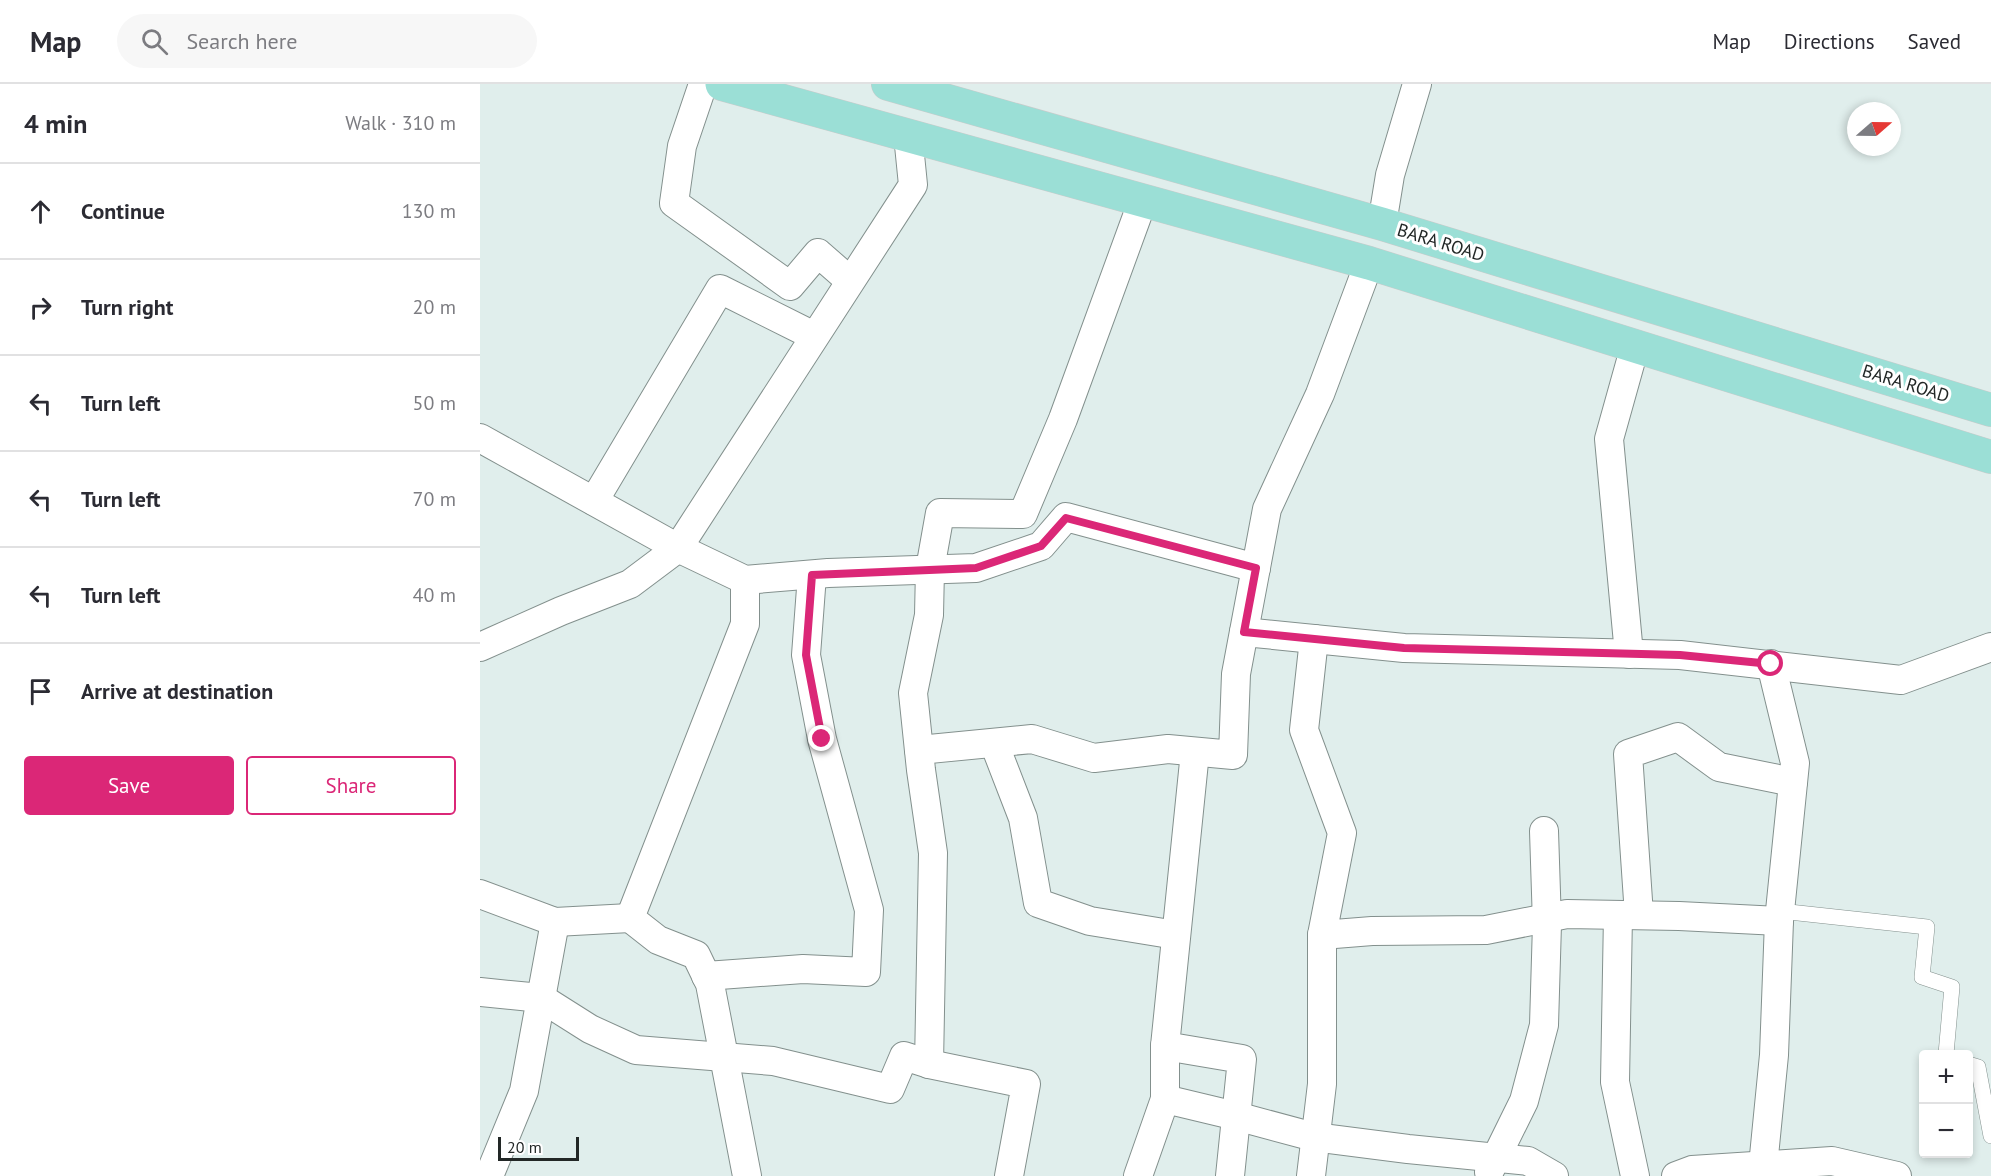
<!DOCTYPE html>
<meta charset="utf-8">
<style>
:root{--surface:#fff;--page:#f7f7f7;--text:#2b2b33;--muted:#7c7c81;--line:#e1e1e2;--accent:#db2777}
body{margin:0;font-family:"PT Sans",sans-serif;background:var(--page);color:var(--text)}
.controls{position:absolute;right:18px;bottom:18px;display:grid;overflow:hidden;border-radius:6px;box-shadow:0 3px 9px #0003}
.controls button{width:54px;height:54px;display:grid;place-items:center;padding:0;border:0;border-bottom:2px solid var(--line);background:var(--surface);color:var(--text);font:30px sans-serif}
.compass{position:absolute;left:1367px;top:18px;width:54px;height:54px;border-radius:50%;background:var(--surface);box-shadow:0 3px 9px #0003;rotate:70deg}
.scale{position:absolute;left:18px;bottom:15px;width:81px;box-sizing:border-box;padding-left:6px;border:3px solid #222726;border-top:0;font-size:16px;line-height:21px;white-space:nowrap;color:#222726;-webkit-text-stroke:4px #fff;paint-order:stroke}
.stop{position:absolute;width:18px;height:18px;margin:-14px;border:4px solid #db2777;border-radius:50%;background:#fff}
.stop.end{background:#db2777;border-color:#fff;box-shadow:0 2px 6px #0008}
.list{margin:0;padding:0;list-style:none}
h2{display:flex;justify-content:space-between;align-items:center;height:78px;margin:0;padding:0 24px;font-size:26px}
h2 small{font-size:20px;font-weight:400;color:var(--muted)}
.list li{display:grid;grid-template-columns:39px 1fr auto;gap:18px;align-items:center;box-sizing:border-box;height:96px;padding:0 24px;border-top:2px solid var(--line)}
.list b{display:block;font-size:22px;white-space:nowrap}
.list em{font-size:20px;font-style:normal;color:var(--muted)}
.actions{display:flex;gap:12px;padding:18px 24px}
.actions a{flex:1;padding:14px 0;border:2px solid var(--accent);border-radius:6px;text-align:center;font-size:21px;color:var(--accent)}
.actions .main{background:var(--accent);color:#fff}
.icon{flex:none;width:33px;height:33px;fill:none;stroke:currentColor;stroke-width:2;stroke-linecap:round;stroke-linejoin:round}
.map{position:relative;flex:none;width:1511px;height:1092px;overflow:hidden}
header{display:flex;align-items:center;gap:36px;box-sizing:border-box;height:84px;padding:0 30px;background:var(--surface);border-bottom:2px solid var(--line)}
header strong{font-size:28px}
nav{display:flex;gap:33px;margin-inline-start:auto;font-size:21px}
.search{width:420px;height:54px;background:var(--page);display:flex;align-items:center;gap:15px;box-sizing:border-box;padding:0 21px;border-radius:33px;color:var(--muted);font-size:22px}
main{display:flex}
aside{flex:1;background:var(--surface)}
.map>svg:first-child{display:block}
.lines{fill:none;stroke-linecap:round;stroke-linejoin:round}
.lane-casing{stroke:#83908d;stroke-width:16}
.street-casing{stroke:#83908d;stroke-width:30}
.primary-casing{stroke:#cacbcb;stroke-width:34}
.lane{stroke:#fff;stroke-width:15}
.street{stroke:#fff;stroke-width:28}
.primary{stroke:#9bdfd6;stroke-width:33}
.route{stroke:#db2777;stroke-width:8}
.labels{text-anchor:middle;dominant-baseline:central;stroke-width:6;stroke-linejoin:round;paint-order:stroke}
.street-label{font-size:18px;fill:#222726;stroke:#fff}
</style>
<header>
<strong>Map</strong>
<div class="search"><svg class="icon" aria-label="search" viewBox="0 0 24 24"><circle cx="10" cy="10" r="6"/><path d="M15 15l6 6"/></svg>Search here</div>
<nav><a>Map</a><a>Directions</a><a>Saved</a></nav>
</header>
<main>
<aside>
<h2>4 min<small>Walk · 310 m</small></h2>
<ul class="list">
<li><svg class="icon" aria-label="ahead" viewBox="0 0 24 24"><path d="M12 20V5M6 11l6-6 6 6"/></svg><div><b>Continue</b></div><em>130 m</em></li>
<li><svg class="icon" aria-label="right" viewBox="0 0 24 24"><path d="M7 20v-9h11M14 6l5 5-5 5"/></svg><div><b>Turn right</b></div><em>20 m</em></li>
<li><svg class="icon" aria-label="left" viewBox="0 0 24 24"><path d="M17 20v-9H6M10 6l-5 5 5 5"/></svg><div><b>Turn left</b></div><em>50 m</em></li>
<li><svg class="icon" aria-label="left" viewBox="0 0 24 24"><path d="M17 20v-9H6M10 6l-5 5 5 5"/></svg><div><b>Turn left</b></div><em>70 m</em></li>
<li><svg class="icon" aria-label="left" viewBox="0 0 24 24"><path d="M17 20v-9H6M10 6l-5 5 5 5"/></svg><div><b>Turn left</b></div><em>40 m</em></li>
<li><svg class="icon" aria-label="arrive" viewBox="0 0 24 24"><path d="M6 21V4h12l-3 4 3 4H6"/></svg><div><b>Arrive at destination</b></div></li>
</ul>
<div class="actions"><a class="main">Save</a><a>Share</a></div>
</aside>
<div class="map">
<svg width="1511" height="1092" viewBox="0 0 1511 1092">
<rect width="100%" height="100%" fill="#e0eeec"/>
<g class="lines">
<defs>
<g id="lane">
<path d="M1300,827L1447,843L1442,893L1472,903L1466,970"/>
<path d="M1488,980L1498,983L1511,1052"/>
</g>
<g id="street">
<path d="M223,0L202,62L194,119L310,202L338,169L370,197"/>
<path d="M902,140L910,91L937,0"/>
<path d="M0,354L198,464L265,496L348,489L496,484L561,462L586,433L776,484"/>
<path d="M114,417L240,205L334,252"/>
<path d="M265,496V540L150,834L178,856L216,871L230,900L267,1092"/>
<path d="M764,548L924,564L1200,571L1421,596L1511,563"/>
<path d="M834,555L824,646L862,749L842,851L892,847L1006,846L1087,830L1199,832L1299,837"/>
<path d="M0,563L81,527L150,500L198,464L433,101L428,51"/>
<path d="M1149,570L1129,355L1155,262"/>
<path d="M514,659L543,734L558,819L610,837L696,851"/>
<path d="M439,666L552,655L614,674L688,665L753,671L756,590L787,425L840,310L889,179"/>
<path d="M715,668L685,962L762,975L750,1092"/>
<path d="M0,810L75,838L150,834"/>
<path d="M1138,831L1135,998L1155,1092"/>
<path d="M1159,831L1148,670L1198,653L1239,683L1313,698"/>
<path d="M226,892L323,885L386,888L389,826L342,655L326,571L332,491"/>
<path d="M0,908L61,914L110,945L156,966L293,977L410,1005L424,972L449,980L546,1000L529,1092"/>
<path d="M449,980L453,769L441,686L433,609L449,531L450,485L460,429L543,430L583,335L663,116"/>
<path d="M685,1015L756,1032L834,1053L928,1065L1048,1077L1074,1092"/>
<path d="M1283,1082L1294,971L1299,837L1315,679L1291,580"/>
<path d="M1009,1088L1044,1017L1064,941L1067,840L1064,747"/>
<path d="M9,1092L44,1007L75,838"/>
<path d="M658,1092L685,1015V962"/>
<path d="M831,1092L842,1000V851"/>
<path d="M1196,1092L1212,1086L1352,1077L1417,1092"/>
</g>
<g id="primary">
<path d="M242,0L889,179L1511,373"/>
<path d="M408,0L902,140L1511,326"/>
</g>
</defs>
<!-- lane casing -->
<use href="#lane" class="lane-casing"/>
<!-- street casing -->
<use href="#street" class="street-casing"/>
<!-- primary casing -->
<use href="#primary" class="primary-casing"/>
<!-- lane -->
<use href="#lane" class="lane"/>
<!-- street -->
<use href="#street" class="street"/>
<!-- primary -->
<use href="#primary" class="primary"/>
</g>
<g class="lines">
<!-- route -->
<path class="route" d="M342,655L326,571L332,491L496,484L561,462L586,434L776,484L764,548L924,564L1200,571L1291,580"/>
</g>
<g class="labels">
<!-- street labels -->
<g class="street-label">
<text transform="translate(961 158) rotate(17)">BARA ROAD</text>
<text transform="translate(1426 299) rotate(17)">BARA ROAD</text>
</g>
</g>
</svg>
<div class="controls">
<button>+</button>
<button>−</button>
</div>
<svg class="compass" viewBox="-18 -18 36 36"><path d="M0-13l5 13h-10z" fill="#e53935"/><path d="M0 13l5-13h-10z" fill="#7c7c81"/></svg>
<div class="scale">20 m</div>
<div class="stop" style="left:1291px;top:580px"></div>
<div class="stop end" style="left:342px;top:655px"></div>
</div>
</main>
